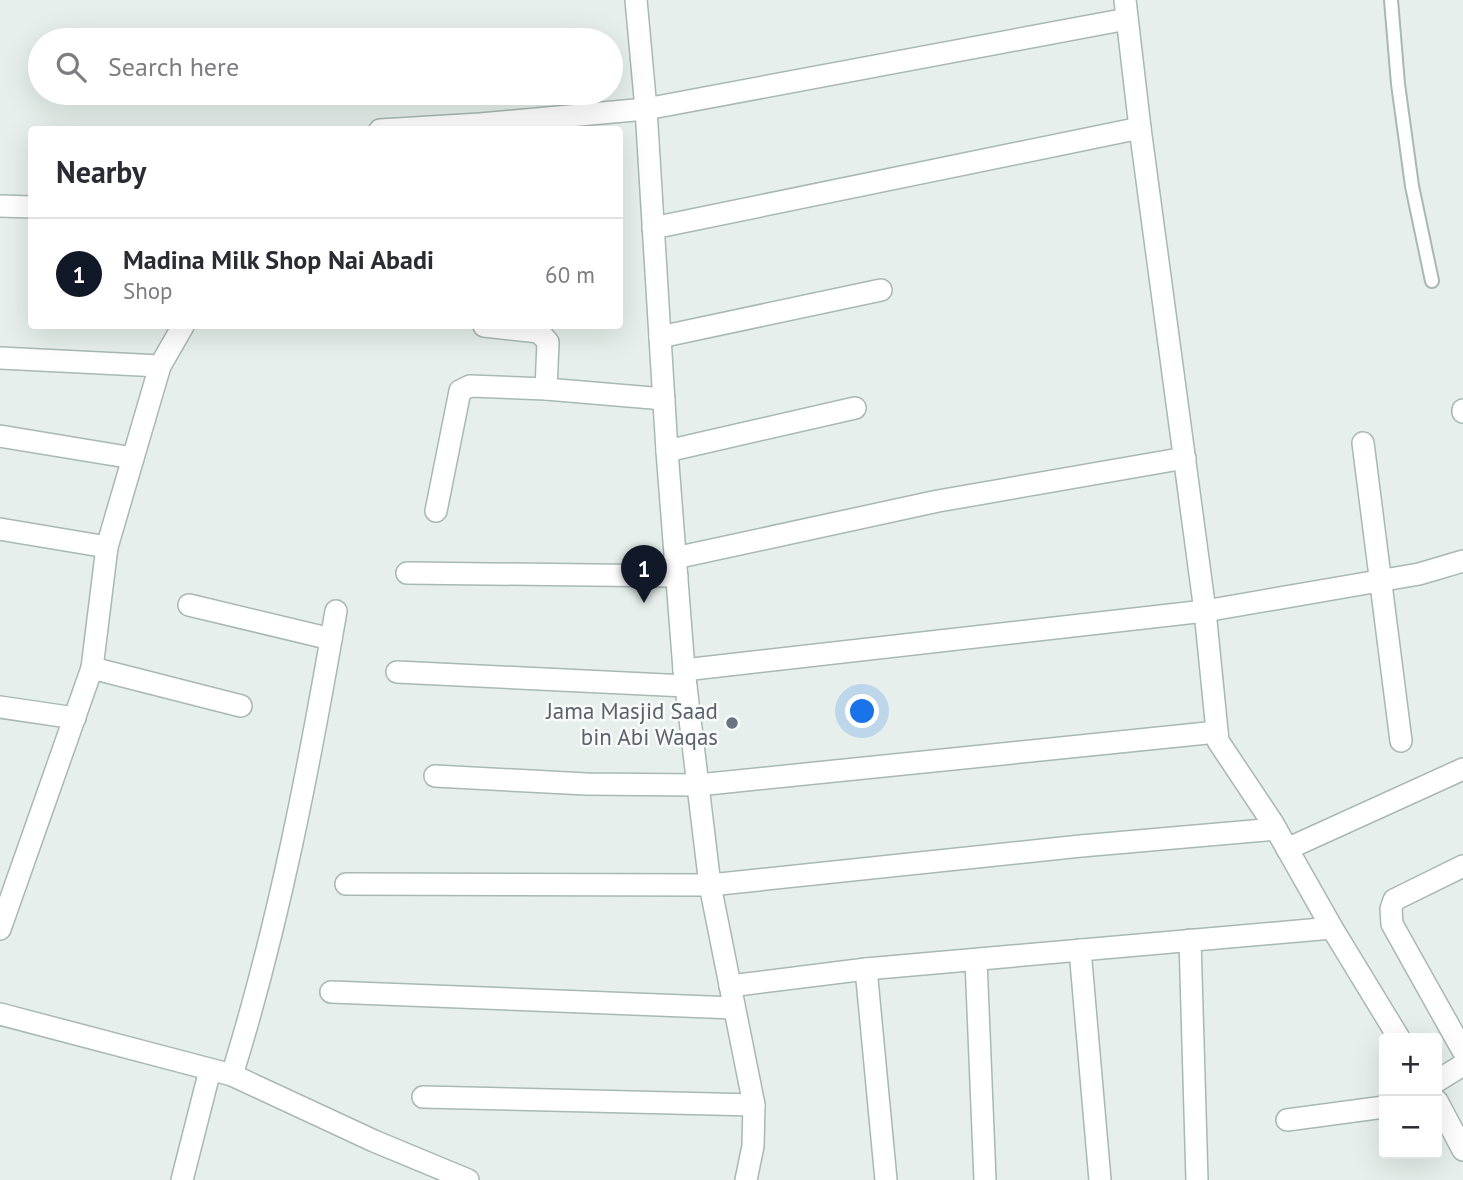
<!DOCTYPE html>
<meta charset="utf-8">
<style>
:root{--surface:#fff;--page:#f7f7f7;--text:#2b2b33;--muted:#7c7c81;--line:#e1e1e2;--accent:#111827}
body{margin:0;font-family:"PT Sans",sans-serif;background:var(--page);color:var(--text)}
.controls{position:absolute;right:21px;bottom:21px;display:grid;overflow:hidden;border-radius:7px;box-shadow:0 7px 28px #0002}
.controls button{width:63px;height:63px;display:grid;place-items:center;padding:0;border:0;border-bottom:2px solid var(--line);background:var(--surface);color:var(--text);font:35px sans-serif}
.you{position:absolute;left:863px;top:712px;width:24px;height:24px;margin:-18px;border:5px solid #fff;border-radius:50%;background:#1a73e8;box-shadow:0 0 0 10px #1a73e833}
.badge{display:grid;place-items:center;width:46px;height:46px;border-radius:50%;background:var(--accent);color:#fff;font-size:23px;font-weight:700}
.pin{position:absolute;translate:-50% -58px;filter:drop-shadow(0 2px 4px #0008)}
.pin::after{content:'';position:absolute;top:37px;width:24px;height:21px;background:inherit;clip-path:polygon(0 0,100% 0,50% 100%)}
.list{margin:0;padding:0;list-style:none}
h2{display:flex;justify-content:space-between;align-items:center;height:91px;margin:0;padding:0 28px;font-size:30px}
h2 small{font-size:23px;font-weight:400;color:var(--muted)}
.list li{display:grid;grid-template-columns:46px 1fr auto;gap:21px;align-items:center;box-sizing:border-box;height:112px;padding:0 28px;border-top:2px solid var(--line)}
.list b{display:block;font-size:26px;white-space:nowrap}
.list p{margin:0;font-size:23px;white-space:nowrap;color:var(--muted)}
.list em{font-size:23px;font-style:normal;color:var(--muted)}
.icon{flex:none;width:38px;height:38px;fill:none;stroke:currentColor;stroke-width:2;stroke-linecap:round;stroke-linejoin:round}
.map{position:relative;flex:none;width:1463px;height:1180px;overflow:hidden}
.search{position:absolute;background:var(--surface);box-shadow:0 7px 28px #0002;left:28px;top:28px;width:595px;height:77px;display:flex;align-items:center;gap:18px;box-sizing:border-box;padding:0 24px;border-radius:38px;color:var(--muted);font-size:26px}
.panel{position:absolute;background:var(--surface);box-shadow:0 7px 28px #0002;left:28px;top:126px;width:595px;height:203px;border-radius:7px}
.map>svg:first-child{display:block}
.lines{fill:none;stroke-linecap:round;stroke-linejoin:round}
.lane-casing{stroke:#a8b8b2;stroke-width:16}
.street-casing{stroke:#a8b8b2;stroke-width:24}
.lane{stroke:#fff;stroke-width:12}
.street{stroke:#fff;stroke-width:21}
.worship-dot{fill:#6b7280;stroke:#f7fbf9;stroke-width:2.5}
.labels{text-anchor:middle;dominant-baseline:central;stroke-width:5;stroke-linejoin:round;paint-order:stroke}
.worship-label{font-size:23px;fill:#5b616d;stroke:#f7fbf9;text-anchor:end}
</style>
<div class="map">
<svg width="1463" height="1180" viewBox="0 0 1463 1180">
<rect width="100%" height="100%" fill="#e6efeb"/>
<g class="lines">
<defs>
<path id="lane" d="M1391,0L1398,84L1412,186L1432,281"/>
<g id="street">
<path d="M636,0L646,109L667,451L684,670L710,885L754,1105L753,1146L746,1180"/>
<path d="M1125,0L1140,128L1205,611L1218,741L1272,822L1332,928L1399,1038"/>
<path d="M380,130L480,124L646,109L1127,19"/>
<path d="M0,206L32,207"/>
<path d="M653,228L1140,128"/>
<path d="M484,326L539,332L548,342L546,389"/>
<path d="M660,337L881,290"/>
<path d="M0,358L160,366"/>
<path d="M1463,410V412"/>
<path d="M0,436L133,458"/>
<path d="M1363,443L1401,741"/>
<path d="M667,451L855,408"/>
<path d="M436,511L460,391L470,386L546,389L664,399"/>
<path d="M0,529L107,547"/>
<path d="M675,558L938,501L1185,458"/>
<path d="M407,573L677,576"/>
<path d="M189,605L331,639"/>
<path d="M92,668L241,706"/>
<path d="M684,670L1205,611L1419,574L1463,561"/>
<path d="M397,672L686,686"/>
<path d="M0,707L75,718"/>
<path d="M435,776L586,784L698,785L1217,732"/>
<path d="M1287,849L1463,769"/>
<path d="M1463,866L1394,900L1391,909L1392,924L1463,1051"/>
<path d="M346,884L710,885L1081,846L1276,829"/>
<path d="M0,929L92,668L107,547L160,366L183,326"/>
<path d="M1190,940L1197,1180"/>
<path d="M1080,950L1100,1180"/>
<path d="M976,960L985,1180"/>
<path d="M866,969L886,1180"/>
<path d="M730,986L866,969L1332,928"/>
<path d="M331,992L734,1008"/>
<path d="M0,1014L232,1075L374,1141L468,1180"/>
<path d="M232,1075C279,924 309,767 336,611"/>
<path d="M1437,1081L1463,1065"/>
<path d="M423,1097L754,1105"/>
<path d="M1437,1101L1463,1150"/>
<path d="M1287,1120L1384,1107"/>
<path d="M182,1180L210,1070"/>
</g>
</defs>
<!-- lane casing -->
<use href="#lane" class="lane-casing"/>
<!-- street casing -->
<use href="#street" class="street-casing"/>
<!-- lane -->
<use href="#lane" class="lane"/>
<!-- street -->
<use href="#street" class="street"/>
</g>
<!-- markers -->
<circle class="worship-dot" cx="732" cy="723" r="7"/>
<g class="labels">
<!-- worship labels -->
<g class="worship-label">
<text x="718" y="710">Jama Masjid Saad<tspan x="718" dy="26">bin Abi Waqas</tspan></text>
</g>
</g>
</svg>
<div class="controls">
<button>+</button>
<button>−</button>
</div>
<div class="you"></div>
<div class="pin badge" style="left:644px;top:603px">1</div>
<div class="search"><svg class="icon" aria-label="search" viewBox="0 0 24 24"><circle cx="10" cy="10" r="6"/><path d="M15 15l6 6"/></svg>Search here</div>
<section class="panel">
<h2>Nearby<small></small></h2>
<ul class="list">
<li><span class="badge">1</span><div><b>Madina Milk Shop Nai Abadi</b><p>Shop</p></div><em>60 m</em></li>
</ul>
</section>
</div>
